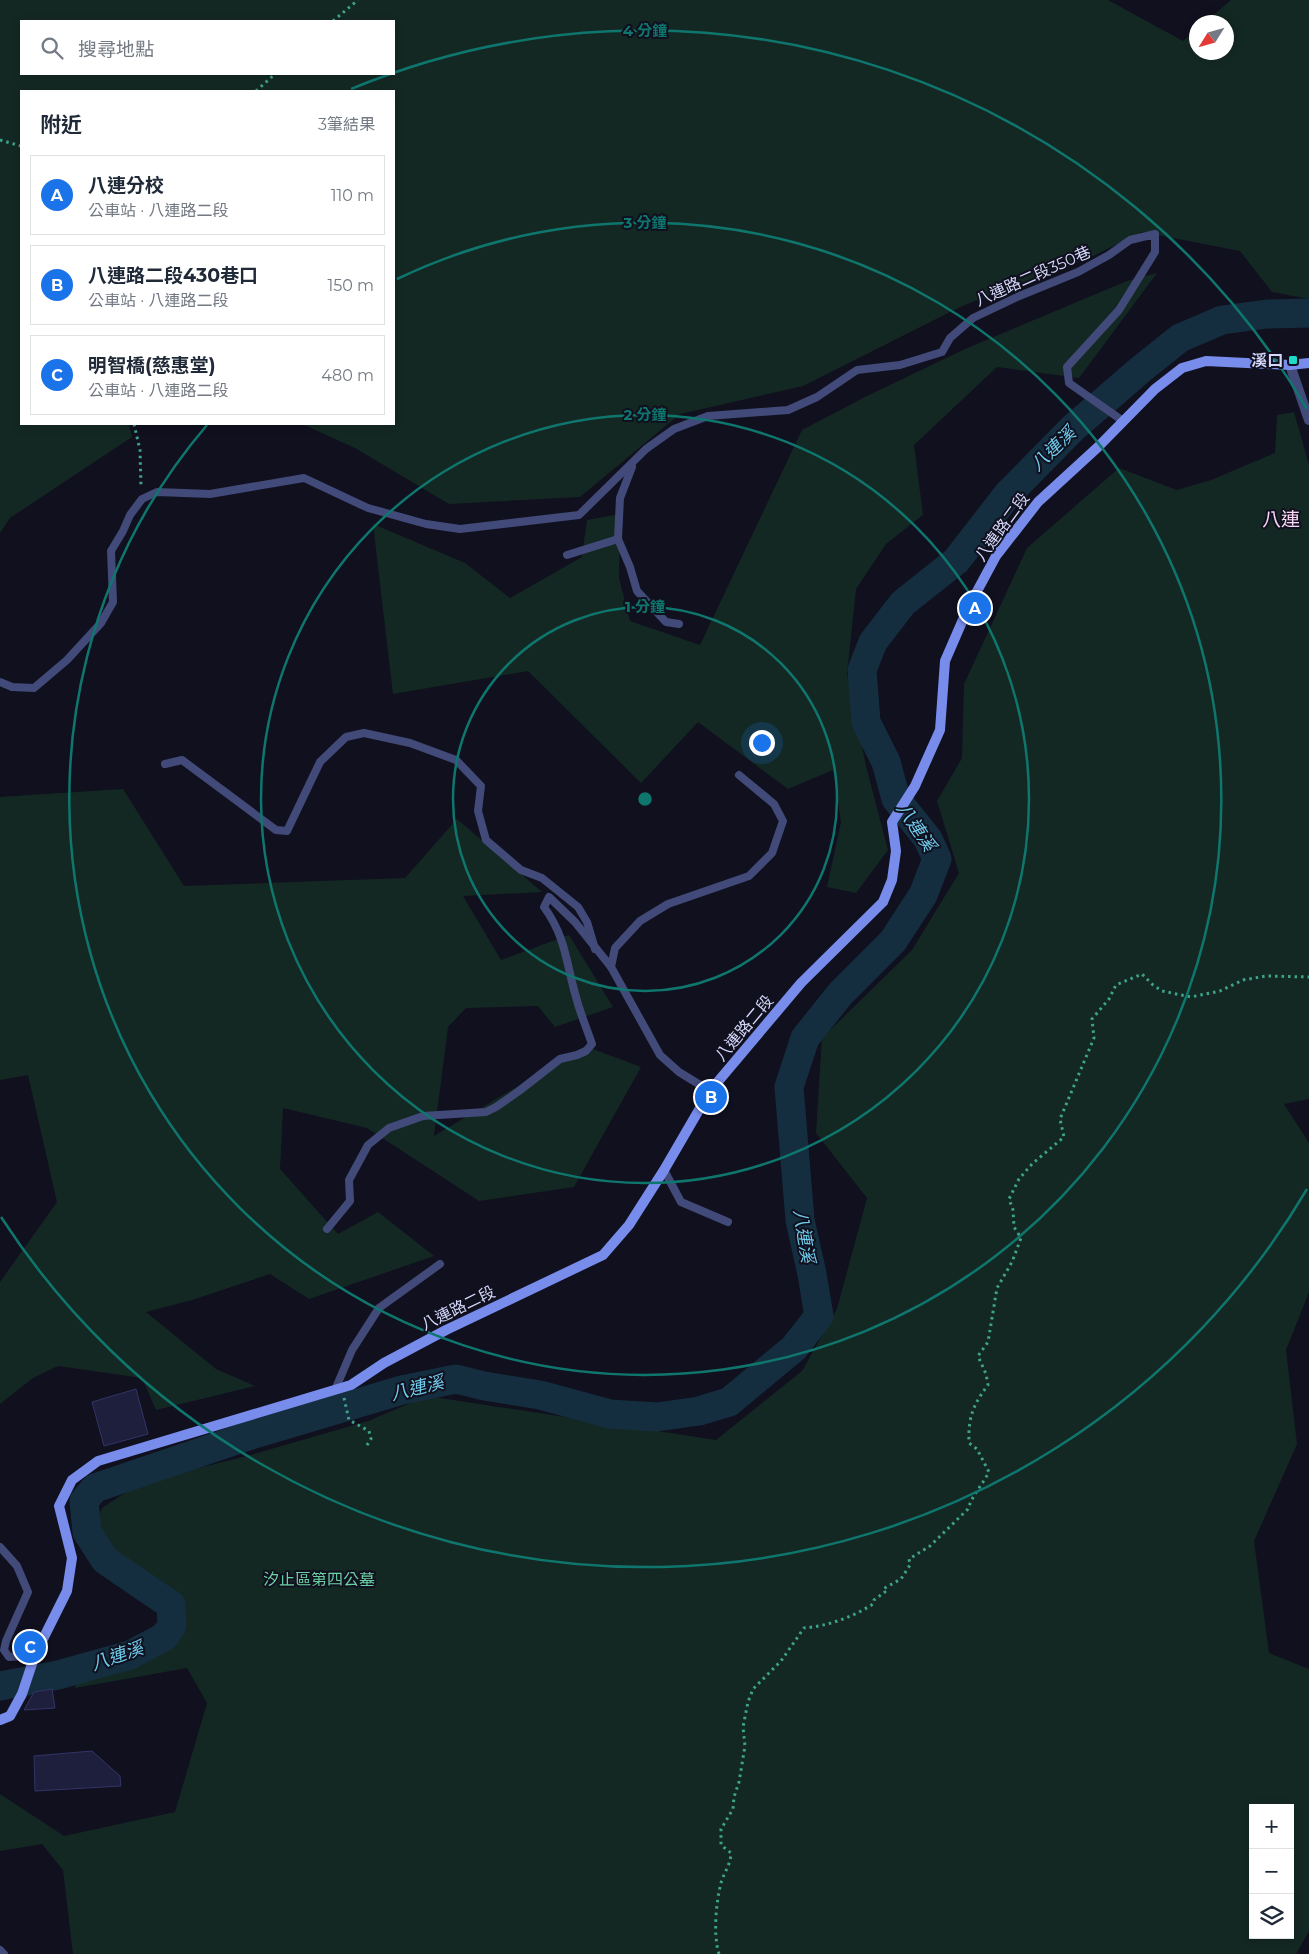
<!DOCTYPE html>
<html lang="zh-TW">
<meta charset="utf-8">
<style>
:root{--surface:#fff;--page:#f2f2f3;--text:#1f2937;--muted:#747a83;--line:#e0e1e3;--accent:#1a73e8}
body{margin:0;font-family:Montserrat,"Noto Sans TC",sans-serif;background:var(--page);color:var(--text)}
.controls{position:absolute;right:15px;bottom:15px;display:grid;overflow:hidden;border-radius:0px;box-shadow:0 2px 8px #0003}
.controls button{width:45px;height:45px;display:grid;place-items:center;padding:0;border:0;border-bottom:1px solid var(--line);background:var(--surface);color:var(--text);font:25px sans-serif}
.compass{position:absolute;left:1189px;top:15px;width:45px;height:45px;border-radius:50%;background:var(--surface);box-shadow:0 2px 8px #0003;rotate:233deg}
.you{position:absolute;left:761px;top:742px;width:18px;height:18px;margin:-12px;border:4px solid #fff;border-radius:50%;background:#1a73e8;box-shadow:0 0 0 8px #1a73e833}
.badge{display:grid;place-items:center;width:32px;height:32px;border-radius:50%;background:var(--accent);color:#fff;font-size:16px;font-weight:700}
.pin{position:absolute;translate:-50% -50%;border:2px solid #fff;box-shadow:0 1px 5px #0006}
.list{margin:0;padding:0;list-style:none}
h2{display:flex;justify-content:space-between;align-items:center;height:65px;margin:0;padding:0 20px;font-size:21px}
h2 small{font-size:16px;font-weight:400;color:var(--muted)}
.list li{display:grid;grid-template-columns:32px 1fr auto;gap:15px;align-items:center;box-sizing:border-box;height:80px;margin:0 10px 10px;padding:0 10px;border:1px solid var(--line);border-radius:0px}
.list b{display:block;font-size:19px;white-space:nowrap}
.list p{margin:0;font-size:16px;white-space:nowrap;color:var(--muted)}
.list em{font-size:16px;font-style:normal;color:var(--muted)}
.icon{flex:none;width:28px;height:28px;fill:none;stroke:currentColor;stroke-width:2;stroke-linecap:round;stroke-linejoin:round}
.map{position:relative;flex:none;width:1309px;height:1954px;overflow:hidden}
.search{position:absolute;background:var(--surface);box-shadow:0 2px 8px #0003;left:20px;top:20px;width:375px;height:55px;display:flex;align-items:center;gap:12px;box-sizing:border-box;padding:0 18px;border-radius:0px;color:var(--muted);font-size:19px}
.panel{position:absolute;background:var(--surface);box-shadow:0 2px 8px #0003;left:20px;top:90px;width:375px;height:335px;border-radius:0px}
.map>svg:first-child{display:block}
.green{fill:#142823;fill-rule:evenodd}
.lines{fill:none;stroke-linecap:round;stroke-linejoin:round}
.river{stroke:#142e3f;stroke-width:29}
.building{fill:#1e1e3d;stroke:#333466}
.path{stroke:#3ea388;stroke-width:3;stroke-dasharray:2.5 4;stroke-linecap:butt}
.lane{stroke:#414a78;stroke-width:8}
.street{stroke:#414a78;stroke-width:10}
.secondary{stroke:#788cec;stroke-width:10}
.ring{fill:none;stroke:#0f766e;stroke-width:2.5}
.poi-dot{fill:#1edac7;stroke:#10101f;stroke-width:2}
.labels{text-anchor:middle;dominant-baseline:central;stroke-width:4;stroke-linejoin:round;paint-order:stroke}
.street-label{font-size:16px;fill:#d4d7f9;stroke:#10101f}
.poi-label{font-size:16px;font-weight:bold;fill:#d4d7f9;stroke:#10101f;text-anchor:end}
.park-label{font-size:16px;fill:#6acfa1;stroke:#10101f}
.water-label{font-size:18px;font-style:italic;fill:#70cbeb;stroke:#10101f}
.quarter-label{font-size:19px;fill:#f9d6f4;stroke:#10101f}
.centre{fill:#0f766e;stroke:#10101f;stroke-width:2.5}
.ring-label{font-size:15px;text-anchor:middle;font-weight:bold;fill:#0f766e;stroke:#10101f;stroke-width:4;stroke-linejoin:round;paint-order:stroke}
</style>
<div class="map">
<svg width="1309" height="1954" viewBox="0 0 1309 1954">
<rect width="100%" height="100%" fill="#10101f"/>
<!-- green -->
<g class="green">
<path d="M0,0H1108L1183,41L1196,30V52H1226V22H1205L1231,0H1309V299L1272,292L1240,251L1142,232L1089,258L962,306L803,386L680,414L580,497L449,504L355,448L302,424H394V91H21V424H129L132,437L10,518L0,533ZM21,21H394V74H21Z"/>
<path d="M1157,273L1079,378L997,367L914,445L923,515L886,544L856,589L847,674L866,766L888,850L856,893L827,887L841,822L833,770L788,789L698,722L641,783L528,671L393,694L373,524L465,563L510,598L582,557L587,520L620,514L619,578L630,621L700,645L802,430L867,396L965,349L1127,281Z"/>
<path d="M1294,412L1309,465V1099L1284,1104L1309,1143V1292L1286,1350L1297,1444L1254,1541L1269,1653L1309,1669V1931L1296,1954H73L63,1870L42,1844L0,1851V1794L64,1836L175,1812L207,1703L187,1668L75,1688L76,1680L171,1648L184,1628L164,1600L100,1559L91,1534L102,1508L142,1482L247,1456L368,1421L427,1396L716,1440L802,1371L837,1309L867,1198L816,1133L822,1038L912,950L959,873L937,801L962,758L964,684L1027,548L1119,468L1177,490L1211,480L1275,453L1277,415ZM1253,1808H1290V1935H1253Z"/>
<path d="M123,789L184,886L405,878L457,819L542,892L463,896L501,960L569,935L613,1007L555,1027L538,1006L466,1008L448,1027L434,1136L585,1046L641,1067L574,1187L479,1201L367,1128L283,1108L280,1169L338,1234L378,1212L434,1256L309,1299L270,1274L192,1300L146,1312L216,1369L255,1386L156,1410L142,1378L58,1366L33,1378L0,1404V1282L57,1202L28,1075L0,1080V797Z"/>
</g>
<g class="lines">
<!-- river -->
<path class="river" d="M0,1686L58,1675L130,1655L164,1637L172,1626L171,1605L105,1560L87,1532L84,1501L95,1488L248,1436L402,1390L456,1379L484,1386L540,1395L610,1414L657,1417L699,1411L729,1402L794,1348L819,1316L812,1274L800,1220L789,1087L805,1038L841,993L893,941L923,895L937,859L928,839L896,799L886,762L866,722L862,670L873,642L903,603L956,561L1008,494L1073,428L1140,370L1180,338L1222,320L1267,314L1309,313"/>
</g>
<!-- building -->
<g class="building">
<path d="M136,1389L148,1434L104,1446L92,1402Z"/>
<path d="M52,1689L55,1708L24,1710L34,1692Z"/>
<path d="M92,1751L120,1776L121,1786L35,1791L34,1756Z"/>
</g>
<g class="lines">
<!-- path -->
<g class="path">
<path d="M333,21L358,0"/>
<path d="M256,91L275,74"/>
<path d="M0,140L21,146"/>
<path d="M134,424L140,450L141,488"/>
<path d="M344,1398L349,1420L369,1431L371,1439L365,1448"/>
<path d="M719,1954C713,1935 716,1902 721,1883C724,1872 731,1864 731,1853L721,1845V1829L733,1809L734,1797L739,1782L745,1746L743,1727L748,1702L753,1689L781,1661L804,1628C828,1626 853,1617 873,1604L874,1600L885,1592L883,1589L901,1579L910,1565L909,1559L930,1546L968,1509C972,1496 982,1485 989,1472L977,1449L969,1443C968,1417 973,1405 988,1385L986,1374L978,1356L988,1342L997,1288L1012,1262L1021,1238L1014,1227L1013,1210L1009,1199L1019,1179L1032,1164L1064,1137L1060,1119L1094,1038L1092,1019L1109,999L1116,985L1142,974L1153,985L1162,991L1191,997L1220,991L1243,980L1266,976L1309,977"/>
</g>
<!-- lane -->
<g class="lane">
<path d="M632,467L620,498L618,539L630,567L637,591L666,622L679,624"/>
<path d="M567,555L618,539"/>
<path d="M0,682L12,687L34,688L67,660L101,623L113,602L111,551L123,531L130,515L142,499L157,492L210,494L304,478L368,508L426,524L460,529L579,515L646,449L674,429L708,416L788,410L817,397L857,370L900,365L942,352L950,338L973,318L1017,297L1078,272L1109,255L1130,240L1155,234V252L1119,310L1067,367L1069,383L1123,421"/>
<path d="M165,764L182,760L276,830L287,831L320,762L346,737L364,733L410,743L456,760L481,786L478,811L486,840L521,870L542,878L578,907L587,922L595,949"/>
<path d="M710,1091L679,1072L660,1055L611,967L615,948L640,921L668,904L749,876L772,853L783,821L774,804L739,775"/>
<path d="M664,1170L681,1202L728,1222"/>
<path d="M327,1229L350,1201L349,1180L368,1145L389,1128L423,1116L486,1112L496,1107L519,1091L560,1059L577,1055L586,1051L592,1044C587,1029 580,1013 576,997C566,963 566,937 544,907L549,897L575,922L611,967"/>
<path d="M335,1390L352,1350L379,1308L440,1264"/>
<path d="M0,1547L17,1566L28,1592L6,1641L4,1650L9,1657L35,1655"/>
<path d="M0,1950L4,1954"/>
</g>
<!-- street -->
<path class="street" d="M1290,365L1309,420"/>
<!-- secondary -->
<path class="secondary" d="M0,1720L10,1716L22,1694L35,1655L67,1591L72,1558L59,1506L72,1480L98,1461L351,1385L384,1363L446,1330L603,1255L629,1225L664,1170L710,1091L801,983L883,902L892,880L896,851L892,822L915,786L940,730L945,661L968,608L996,556L1038,502L1098,447L1155,389L1182,368L1206,361L1290,365L1309,363"/>
</g>
<!-- distance rings -->
<g class="ring">
<circle cx="645" cy="799" r="192"/>
<circle cx="645" cy="799" r="384"/>
<path d="M397 279A576 576 0 1 1 207 425"/>
<path d="M1307 1189A768 768 0 0 1 1 1217M351 89A768 768 0 0 1 1307 409"/>
</g>
<!-- markers -->
<rect class="poi-dot" x="1288" y="355" width="10" height="10" rx="2.5"/>
<g class="labels">
<!-- street labels -->
<g class="street-label">
<text transform="translate(1033 276) rotate(-24)">八連路二段350巷</text>
<text transform="translate(1002 527) rotate(-54)">八連路二段</text>
<text transform="translate(744 1028) rotate(-50)">八連路二段</text>
<text transform="translate(458 1308) rotate(-26)">八連路二段</text>
</g>
<!-- poi labels -->
<g class="poi-label">
<text x="1283" y="360">溪口</text>
</g>
<!-- park labels -->
<g class="park-label">
<text x="319" y="1579">汐止區第四公墓</text>
</g>
<!-- water labels -->
<g class="water-label">
<text transform="translate(1053 449) rotate(-44)">八連溪</text>
<text transform="translate(916 827) rotate(56)">八連溪</text>
<text transform="translate(804 1236) rotate(81)">八連溪</text>
<text transform="translate(417 1388) rotate(-14)">八連溪</text>
<text transform="translate(117 1656) rotate(-19)">八連溪</text>
</g>
<!-- quarter labels -->
<g class="quarter-label">
<text x="1281" y="519">八連</text>
</g>
</g>
<circle cx="645" cy="799" r="8" class="centre"/>
<g class="ring-label">
<text x="645" y="36">4 分鐘</text>
<text x="645" y="228">3 分鐘</text>
<text x="645" y="420">2 分鐘</text>
<text x="645" y="612">1 分鐘</text>
</g>
</svg>
<div class="controls">
<button>+</button>
<button>−</button>
<button><svg class="icon" aria-label="layers" viewBox="0 0 24 24"><path d="M12 4l9 5-9 5-9-5zM3 14l9 5 9-5"/></svg></button>
</div>
<svg class="compass" viewBox="-18 -18 36 36"><path d="M0-13l5 13h-10z" fill="#e53935"/><path d="M0 13l5-13h-10z" fill="#747a83"/></svg>
<div class="you"></div>
<div class="pin badge" style="left:975px;top:608px">A</div>
<div class="pin badge" style="left:711px;top:1097px">B</div>
<div class="pin badge" style="left:30px;top:1647px">C</div>
<div class="search"><svg class="icon" aria-label="search" viewBox="0 0 24 24"><circle cx="10" cy="10" r="6"/><path d="M15 15l6 6"/></svg>搜尋地點</div>
<section class="panel">
<h2>附近<small>3筆結果</small></h2>
<ul class="list">
<li><span class="badge">A</span><div><b>八連分校</b><p>公車站 · 八連路二段</p></div><em>110 m</em></li>
<li><span class="badge">B</span><div><b>八連路二段430巷口</b><p>公車站 · 八連路二段</p></div><em>150 m</em></li>
<li><span class="badge">C</span><div><b>明智橋(慈惠堂)</b><p>公車站 · 八連路二段</p></div><em>480 m</em></li>
</ul>
</section>
</div>
